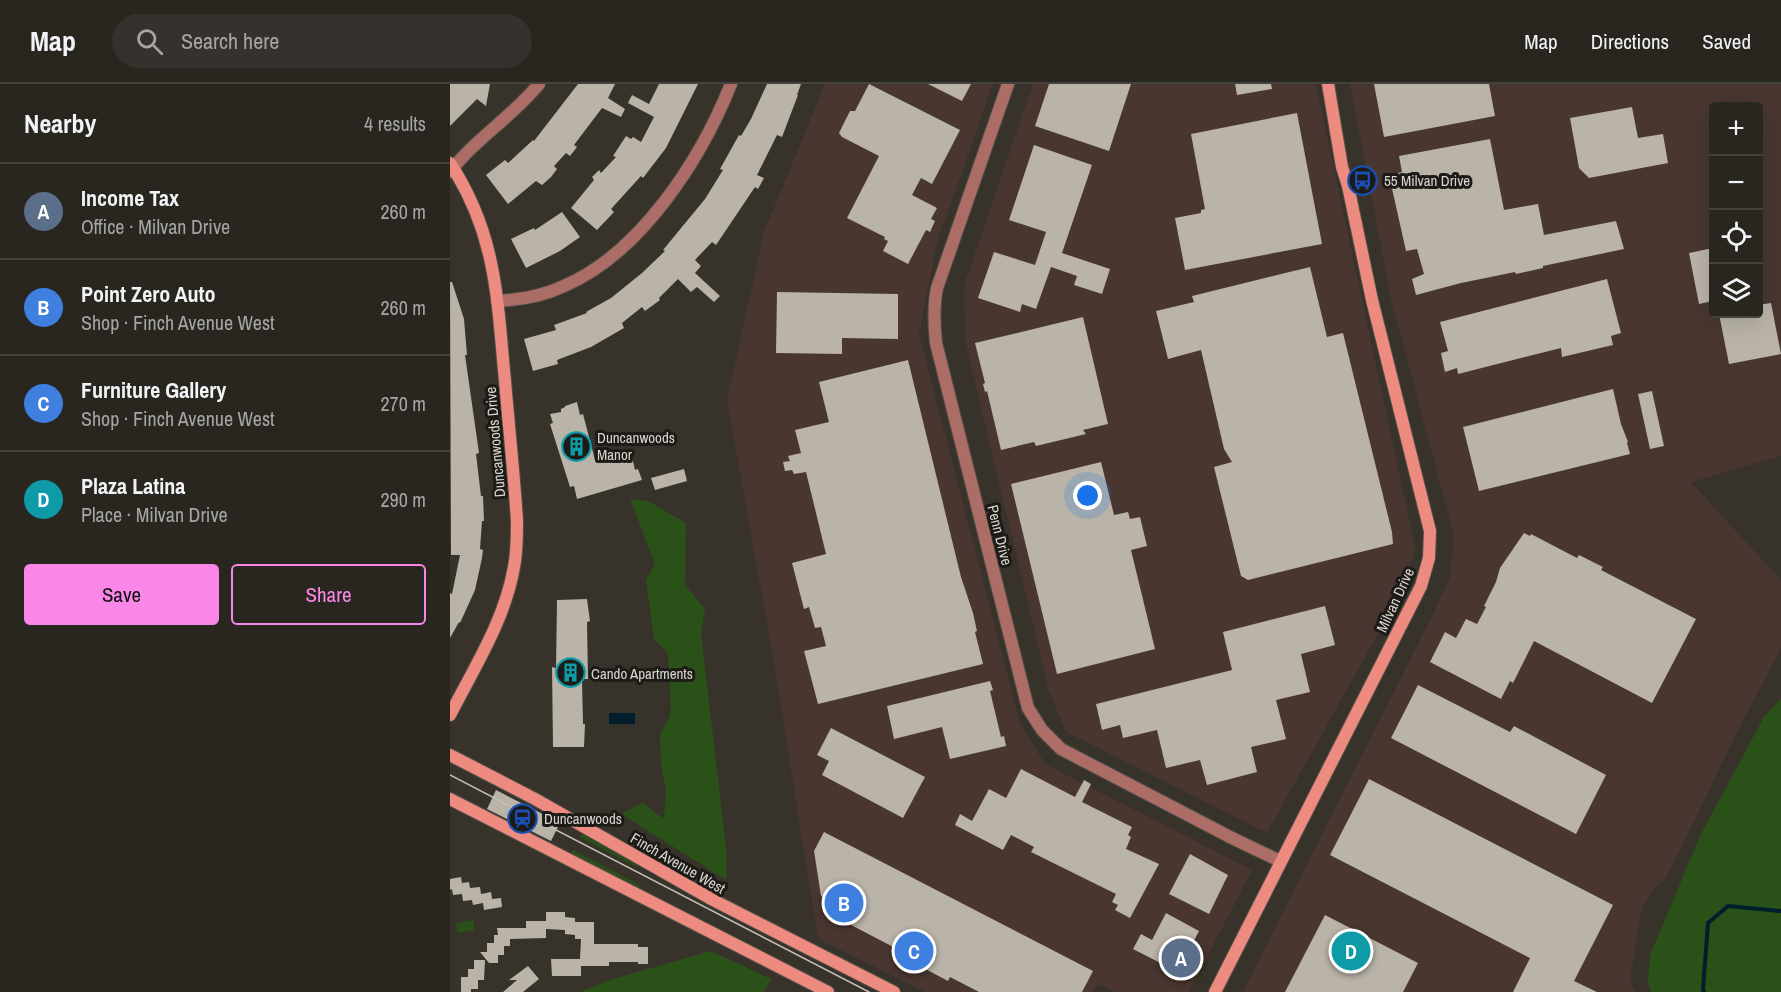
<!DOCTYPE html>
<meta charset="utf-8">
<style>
:root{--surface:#292620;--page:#35322d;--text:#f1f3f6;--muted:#a5a5a5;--line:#45433e;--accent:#fa87e7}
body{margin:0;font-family:"Archivo Narrow",sans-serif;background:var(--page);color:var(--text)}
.controls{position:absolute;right:18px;top:18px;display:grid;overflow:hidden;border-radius:6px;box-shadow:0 6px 24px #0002}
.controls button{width:54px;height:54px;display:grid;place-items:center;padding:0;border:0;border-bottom:2px solid var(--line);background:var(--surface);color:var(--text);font:30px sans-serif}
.you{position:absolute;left:638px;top:412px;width:21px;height:21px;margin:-15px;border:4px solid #fff;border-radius:50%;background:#1a73e8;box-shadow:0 0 0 9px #1a73e833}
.badge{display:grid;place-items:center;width:39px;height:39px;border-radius:50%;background:var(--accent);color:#fff;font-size:20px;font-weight:700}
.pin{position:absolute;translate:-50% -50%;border:3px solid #fff;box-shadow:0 2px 6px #0006}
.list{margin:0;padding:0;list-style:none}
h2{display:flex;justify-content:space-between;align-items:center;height:78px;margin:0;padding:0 24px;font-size:26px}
h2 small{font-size:20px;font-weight:400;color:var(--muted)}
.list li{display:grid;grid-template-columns:39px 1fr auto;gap:18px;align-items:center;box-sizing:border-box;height:96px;padding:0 24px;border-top:2px solid var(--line)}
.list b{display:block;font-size:22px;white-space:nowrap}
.list p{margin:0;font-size:20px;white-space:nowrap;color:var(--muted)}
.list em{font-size:20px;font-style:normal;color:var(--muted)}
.actions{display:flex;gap:12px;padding:18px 24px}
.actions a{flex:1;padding:14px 0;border:2px solid var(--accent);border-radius:6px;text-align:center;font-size:21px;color:var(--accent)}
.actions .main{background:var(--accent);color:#111}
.icon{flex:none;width:33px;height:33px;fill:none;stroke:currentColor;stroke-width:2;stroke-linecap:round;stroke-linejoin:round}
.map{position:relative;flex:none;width:1331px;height:908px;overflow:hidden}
header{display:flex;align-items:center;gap:36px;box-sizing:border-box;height:84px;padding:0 30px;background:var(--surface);border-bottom:2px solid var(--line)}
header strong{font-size:28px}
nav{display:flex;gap:33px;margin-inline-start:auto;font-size:21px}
.search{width:420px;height:54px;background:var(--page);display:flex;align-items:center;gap:15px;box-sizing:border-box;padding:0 21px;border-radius:33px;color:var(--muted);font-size:22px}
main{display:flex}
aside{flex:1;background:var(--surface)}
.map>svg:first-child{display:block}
.industrial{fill:#493630;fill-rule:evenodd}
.green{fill:#2a5118}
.water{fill:#001e2e}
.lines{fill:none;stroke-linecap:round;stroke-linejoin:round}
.stream{stroke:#001e2e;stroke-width:4}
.building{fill:#b9b3a8}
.street-casing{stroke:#545048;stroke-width:14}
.secondary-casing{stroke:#545048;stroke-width:14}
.street{stroke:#ab6d65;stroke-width:12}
.secondary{stroke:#ee8b80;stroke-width:12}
.tram{stroke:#c3bfb9;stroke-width:1.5}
.labels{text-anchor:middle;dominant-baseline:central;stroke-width:6;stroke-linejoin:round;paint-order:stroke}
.poi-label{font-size:15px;fill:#d8d5cf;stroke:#1d1b17;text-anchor:start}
.street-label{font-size:15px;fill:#d8d5cf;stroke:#1d1b17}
</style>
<header>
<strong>Map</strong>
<div class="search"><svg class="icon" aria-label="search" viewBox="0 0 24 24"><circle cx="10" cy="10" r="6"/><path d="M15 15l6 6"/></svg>Search here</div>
<nav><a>Map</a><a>Directions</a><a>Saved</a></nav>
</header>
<main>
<aside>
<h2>Nearby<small>4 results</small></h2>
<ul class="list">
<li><span class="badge" style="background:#5c6f8a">A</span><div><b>Income Tax</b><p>Office · Milvan Drive</p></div><em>260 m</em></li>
<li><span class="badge" style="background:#3f7fe0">B</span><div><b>Point Zero Auto</b><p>Shop · Finch Avenue West</p></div><em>260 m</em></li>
<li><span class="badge" style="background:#3f7fe0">C</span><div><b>Furniture Gallery</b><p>Shop · Finch Avenue West</p></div><em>270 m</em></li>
<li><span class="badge" style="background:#0f9aa8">D</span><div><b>Plaza Latina</b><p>Place · Milvan Drive</p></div><em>290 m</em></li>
</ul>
<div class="actions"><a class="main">Save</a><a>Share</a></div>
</aside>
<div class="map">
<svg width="1331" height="908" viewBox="0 0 1331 908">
<rect width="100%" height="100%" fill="#37332a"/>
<!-- industrial -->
<g class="industrial">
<path d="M375,0H543L487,159L469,250L570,639L595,680L802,786L739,908H665L648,900L643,908H475L368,855L324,579L277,316L314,148Z"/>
<path d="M583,0H866L965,464L954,503L817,749L616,648L599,607L515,258L514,201Z"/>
<path d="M900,0H1331V372L1241,398L1331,496V564L1294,635L1216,794L1203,806L1192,823L1180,896L1185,908H793L981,534L1000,494L1004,452L941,215ZM1264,22H1308V230H1264Z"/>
</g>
<!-- green -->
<g class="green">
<path d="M180,415L198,417L236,439L235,501L255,525L251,550L277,772L276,796L171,730L193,719L214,735L216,706L211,680L210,650L218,637L221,626L218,569L204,555L196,496L205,480Z"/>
<path d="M1331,615V908H1201L1198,897L1200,871L1251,750L1314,633Z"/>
<path d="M132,750L187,781V783L130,753Z"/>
<path d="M123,766L191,802L189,803L121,770Z"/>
<path d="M23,836L24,846L8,849L6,839Z"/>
<path d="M261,867L321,895L314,908H130L163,895Z"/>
</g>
<!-- water -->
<rect class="water" x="159" y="629" width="26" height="11"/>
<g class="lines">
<!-- stream -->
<path class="stream" d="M1254,908L1253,905L1258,839L1278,822L1331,827"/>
</g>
<!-- building -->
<g class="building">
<path d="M0,0H40L36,22L27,15L0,42Z"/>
<path d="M128,0H165L158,14L175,25L171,33L152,24L124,61L127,63L120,72L116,69L104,82L107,85L101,93L92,101L86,97L58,120L36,91L55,76L58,79L83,56L84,57Z"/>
<path d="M209,0H248L216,64L193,94L191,92L161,125L164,128L147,146L121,124L144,96L142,93L149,86L151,89L166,73L163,72L176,52L181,55L183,53L191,58L204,33L178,19L182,11L199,20Z"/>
<path d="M317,0H351L347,11H348L332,53L327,51L307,91L314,94L308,105L305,103L266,161L262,158L245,176L251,182L245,189L270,212L264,218L247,203L241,208L228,195L209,214L210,216L195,227L192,223L172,239L174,244L141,263L107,276L108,280L83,287L74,255L106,246L104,241L137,229L136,228L161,214L192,189L215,167L213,166L255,115L273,86L270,85L289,51L291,52L301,35Z"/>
<path d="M419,0L510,46L482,100L471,94L462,111L487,124L481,135L485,137L480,148L476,146L458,180L433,167L438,157L434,155L435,153L397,134L429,72L392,53L389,49L400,27H405Z"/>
<path d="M478,0H521L512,17Z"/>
<path d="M599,0H681L659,67L585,42Z"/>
<path d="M785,0H821L822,5L787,11Z"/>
<path d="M924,0H1039L1045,32L934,53Z"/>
<path d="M1182,23L1188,54L1213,50L1218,79L1139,94L1129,84L1120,34Z"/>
<path d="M847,29L872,160L735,186L725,134L751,129V126L755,125L741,50Z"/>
<path d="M1040,55L1054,126L1088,120L1094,151L1166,137L1174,165L1093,182V184L1066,190L1065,188L1011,199L966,211L962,195L974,190L967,165L956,167L939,91L952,88L949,72Z"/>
<path d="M584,61L642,81L612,169L660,185L652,210L624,201L627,192L601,183L586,225L572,220L570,228L528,214L544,168L585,181L596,148L559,136Z"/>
<path d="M112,128L130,153L110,167L76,184L61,155L84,144L85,146Z"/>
<path d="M1263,164V217L1249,220L1239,169Z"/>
<path d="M860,183L877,253L893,249L942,448L943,460L798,496L791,492L764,383L782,378L774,365L751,266L718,275L706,227L744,218L742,212Z"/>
<path d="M1157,195L1171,249L1161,252L1163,261L1112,273L1111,264L1008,290L1007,284L995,288L991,269L998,267L990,238Z"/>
<path d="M0,198H2L14,235L17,271H15L29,369L26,370L31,412H33L34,437H32L30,465L33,466L32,474L25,506L10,539L9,538L0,554V509L2,510L10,471H1Z"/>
<path d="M327,208L448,210V255L392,254V270L326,269Z"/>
<path d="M1321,219L1331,270L1279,280L1269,230H1308V221Z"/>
<path d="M633,233L658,340L633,346L636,350L586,362L584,358L551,366L537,307L535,308L533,300L535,299L525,259Z"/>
<path d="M458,276L511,493L523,529L527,547L525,548L533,580L368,620L354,567L376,562L371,543L365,544L359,523L354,525L342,479L376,470L356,388L344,390L342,386L335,387L333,378L340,377L338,372L351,369L345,346L379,338L369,298Z"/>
<path d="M1163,305L1171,340L1178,358L1177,359L1180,370L1029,407L1013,343Z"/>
<path d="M1202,307L1214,362L1200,365L1188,310Z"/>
<path d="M127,318L130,331L133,330L145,376L181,368L185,386L188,385L192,396L127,415L124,402L120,403L100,340L103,339L100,330L111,328V325L115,323V322Z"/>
<path d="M651,378L664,431L678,428L680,435L690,433L697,462L681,466L705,565L607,590L561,400Z"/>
<path d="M234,385L237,397L205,406L201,394Z"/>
<path d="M1074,449L1080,452L1081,450L1127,474L1129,471L1153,483L1151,486L1246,535L1202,619L1084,557L1063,599L1060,597L1051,615L980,578L995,548L1006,554L1016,535L1027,540L1036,523L1034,522L1046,498L1050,484Z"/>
<path d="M137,515L140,537L137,538L138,595H132L133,640H135L134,663H103L102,583L106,584L107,516Z"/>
<path d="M875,522L885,561L851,570L860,608L826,616L836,655L801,663L807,688L757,701L750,676L716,684L707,646L673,654L670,641L652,646L646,620L782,586L773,548Z"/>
<path d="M540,597L543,606L540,607L551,653L554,652L556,662L500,675L492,643L444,655L437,622Z"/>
<path d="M968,601L1060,648L1064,642L1156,691L1126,750L941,654Z"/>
<path d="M381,644L475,693L453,734L372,691L379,677L367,671Z"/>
<path d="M571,685L625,713L634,696L641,700L632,718L682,743L678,751L681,753L676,765L709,780L680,834L665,826L668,821L662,818L666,810L581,768L584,763L561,751L553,766L505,741L510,730L522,737L539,705L556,714Z"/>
<path d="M919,695L1163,821L1124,897L1147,908H1063L1080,874L880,771Z"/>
<path d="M46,706L110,739L101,757L37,725Z"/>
<path d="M374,748L643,887L632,908H529L500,893L498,897L449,871L451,867L378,829L384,818L371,812L364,767Z"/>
<path d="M740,770L778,791L759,830L719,810Z"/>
<path d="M11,793L12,799L19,798L20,804L30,803L31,810L41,808L42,815L51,814L52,823L34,826L33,819L23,821L22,816L13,817L12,810L3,811L2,805L0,806V795Z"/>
<path d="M96,828H115V833L125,834V838H144V860H188V863H198V880H188V878H159V882H131V892H102L101,875H130L131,855H125V851L115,850V846L96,845V854L60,855V862H54V871H48V879H39L30,868H37V859H44V851H48L47,844H76V837H96Z"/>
<path d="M716,829L749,847L728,888L683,865L691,850L702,856Z"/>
<path d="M875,831L968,879L953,908H835Z"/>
<path d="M24,876H35L34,896H28V905H21V908H11V893H18V885H24Z"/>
<path d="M78,882L89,895L73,908H53L67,896H59Z"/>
</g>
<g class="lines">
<defs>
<g id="street">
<path d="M558,0L487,204C483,223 484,240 486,259L578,624L592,646L611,665L782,754L830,777"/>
<path d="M0,88C25,55 62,33 89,0"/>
<path d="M47,217C70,216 93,212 114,202C191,169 251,75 281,0"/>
</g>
<g id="secondary">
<path d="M0,79C47,151 47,215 55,297C59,344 64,390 67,437C67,453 67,468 64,483C55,536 24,584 0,631"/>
<path d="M0,671L85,715L263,816L444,908"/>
<path d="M0,715L378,908"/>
<path d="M765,908L971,502L979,474L980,447L922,216L898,102L892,83L878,0"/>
</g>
</defs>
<!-- street casing -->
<use href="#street" class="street-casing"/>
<!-- secondary casing -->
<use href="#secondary" class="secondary-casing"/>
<!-- street -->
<use href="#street" class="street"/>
<!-- secondary -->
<use href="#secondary" class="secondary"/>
<!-- tram -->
<path class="tram" d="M0,691L419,908"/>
</g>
<!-- icons -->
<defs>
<symbol id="bus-ring" viewBox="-11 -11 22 22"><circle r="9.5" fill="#1d1b17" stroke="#1a4fb4" stroke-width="1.5"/><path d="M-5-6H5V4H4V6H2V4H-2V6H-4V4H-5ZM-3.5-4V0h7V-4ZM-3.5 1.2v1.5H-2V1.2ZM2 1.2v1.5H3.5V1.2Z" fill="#1a4fb4"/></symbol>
<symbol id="building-ring" viewBox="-11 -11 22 22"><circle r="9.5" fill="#1d1b17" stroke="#0f9aa8" stroke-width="1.5"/><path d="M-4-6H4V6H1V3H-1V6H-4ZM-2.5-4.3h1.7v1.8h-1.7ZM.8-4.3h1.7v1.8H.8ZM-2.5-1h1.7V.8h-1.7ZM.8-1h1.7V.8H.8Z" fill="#0f9aa8"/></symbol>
<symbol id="station-ring" viewBox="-11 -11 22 22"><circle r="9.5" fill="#1d1b17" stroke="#1a4fb4" stroke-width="1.5"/><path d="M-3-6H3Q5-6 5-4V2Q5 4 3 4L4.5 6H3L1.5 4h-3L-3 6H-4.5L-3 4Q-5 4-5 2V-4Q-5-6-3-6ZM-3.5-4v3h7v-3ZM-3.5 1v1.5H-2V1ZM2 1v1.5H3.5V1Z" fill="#1a4fb4"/></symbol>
</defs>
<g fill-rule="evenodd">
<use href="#bus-ring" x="896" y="80" width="33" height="33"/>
<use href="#building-ring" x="110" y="346" width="33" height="33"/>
<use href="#building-ring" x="104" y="572" width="33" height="33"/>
<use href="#station-ring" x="56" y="718" width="33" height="33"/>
</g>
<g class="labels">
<!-- poi labels -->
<g class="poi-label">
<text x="934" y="96">55 Milvan Drive</text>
<text x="147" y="353">Duncanwoods<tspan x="147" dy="17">Manor</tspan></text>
<text x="141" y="589">Cando Apartments</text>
<text x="94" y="734">Duncanwoods</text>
</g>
<!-- street labels -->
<g class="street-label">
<text transform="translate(45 358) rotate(-95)">Duncanwoods Drive</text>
<text transform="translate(550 451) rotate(76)">Penn Drive</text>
<text transform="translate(945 516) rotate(-65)">Milvan Drive</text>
<text transform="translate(228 779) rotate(30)">Finch Avenue West</text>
</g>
</g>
</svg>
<div class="controls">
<button>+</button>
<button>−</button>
<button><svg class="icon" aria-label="locate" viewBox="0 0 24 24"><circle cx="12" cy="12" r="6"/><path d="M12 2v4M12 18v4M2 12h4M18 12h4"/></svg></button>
<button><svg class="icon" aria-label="layers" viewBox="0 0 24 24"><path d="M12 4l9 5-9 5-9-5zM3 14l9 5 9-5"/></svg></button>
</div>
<div class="you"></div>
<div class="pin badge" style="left:731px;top:874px;background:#5c6f8a">A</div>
<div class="pin badge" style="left:394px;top:819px;background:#3f7fe0">B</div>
<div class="pin badge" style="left:464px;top:867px;background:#3f7fe0">C</div>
<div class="pin badge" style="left:901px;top:867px;background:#0f9aa8">D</div>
</div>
</main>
